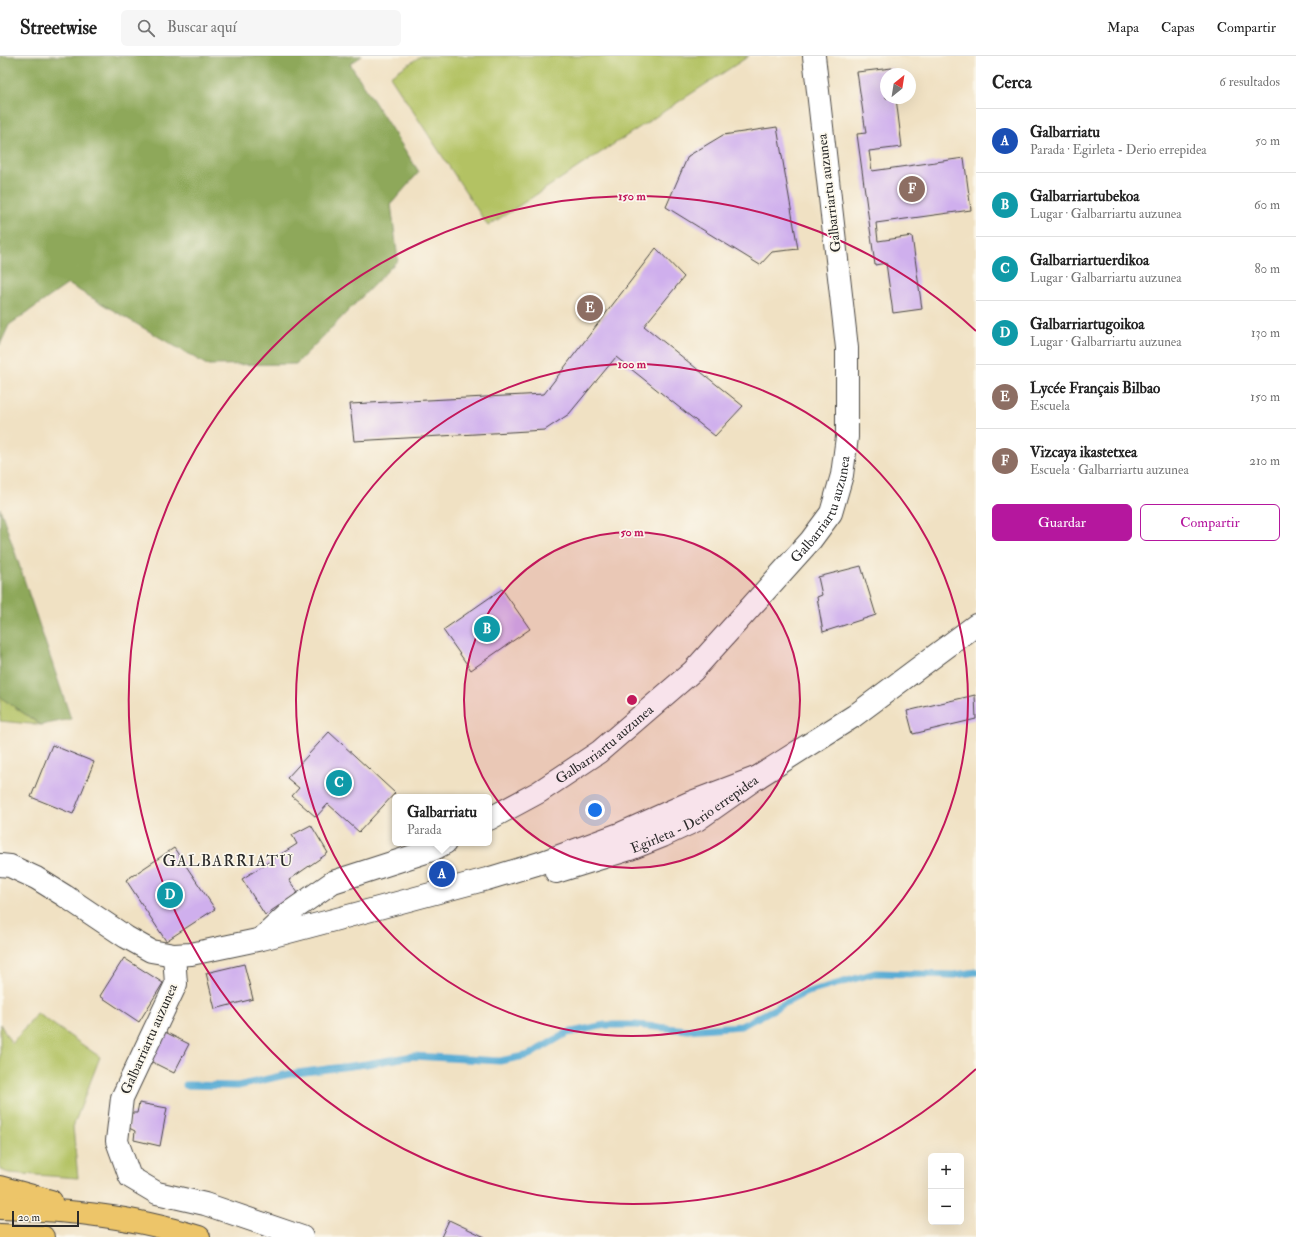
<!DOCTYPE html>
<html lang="es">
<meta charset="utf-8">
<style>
:root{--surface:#fff;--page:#f6f6f6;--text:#222;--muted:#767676;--line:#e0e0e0;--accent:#b5179e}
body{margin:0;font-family:"IM FELL Double Pica",serif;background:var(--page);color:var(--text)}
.controls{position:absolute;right:12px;bottom:12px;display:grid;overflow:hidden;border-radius:6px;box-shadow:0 4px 16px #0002}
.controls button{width:36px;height:36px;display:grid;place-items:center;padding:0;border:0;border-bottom:1px solid var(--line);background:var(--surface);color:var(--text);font:20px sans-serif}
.compass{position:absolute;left:880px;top:12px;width:36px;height:36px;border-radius:50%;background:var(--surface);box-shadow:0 4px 16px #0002;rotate:30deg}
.scale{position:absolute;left:12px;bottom:10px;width:67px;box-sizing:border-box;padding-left:4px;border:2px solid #2b2b2b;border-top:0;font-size:11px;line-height:14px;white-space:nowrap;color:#2b2b2b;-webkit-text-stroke:3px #fbf7ec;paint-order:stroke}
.you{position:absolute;left:595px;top:754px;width:14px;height:14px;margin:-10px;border:3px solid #fff;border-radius:50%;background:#1a73e8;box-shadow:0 0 0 6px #1a73e833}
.badge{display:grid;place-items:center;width:26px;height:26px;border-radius:50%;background:var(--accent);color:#fff;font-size:13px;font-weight:700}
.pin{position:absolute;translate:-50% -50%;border:2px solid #fff;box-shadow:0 1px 4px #0006}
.popup{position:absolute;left:392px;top:738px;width:100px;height:52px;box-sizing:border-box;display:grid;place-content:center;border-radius:6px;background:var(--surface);filter:drop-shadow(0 1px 3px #0005);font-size:13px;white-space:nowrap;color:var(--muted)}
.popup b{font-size:15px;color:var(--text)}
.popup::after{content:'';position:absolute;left:50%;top:100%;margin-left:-8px;border:8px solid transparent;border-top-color:var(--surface)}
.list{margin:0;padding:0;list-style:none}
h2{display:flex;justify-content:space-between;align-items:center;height:52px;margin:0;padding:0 16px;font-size:17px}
h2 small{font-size:13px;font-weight:400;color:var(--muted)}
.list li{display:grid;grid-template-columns:26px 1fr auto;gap:12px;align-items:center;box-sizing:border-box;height:64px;padding:0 16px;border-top:1px solid var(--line)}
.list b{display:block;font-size:15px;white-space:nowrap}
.list p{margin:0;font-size:13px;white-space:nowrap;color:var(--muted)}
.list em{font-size:13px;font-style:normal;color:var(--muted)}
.actions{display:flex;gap:8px;padding:12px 16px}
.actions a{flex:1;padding:9px 0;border:1px solid var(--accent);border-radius:6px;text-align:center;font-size:14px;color:var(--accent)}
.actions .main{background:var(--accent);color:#fff}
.icon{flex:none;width:22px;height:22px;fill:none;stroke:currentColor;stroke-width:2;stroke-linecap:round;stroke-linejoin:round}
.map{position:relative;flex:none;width:976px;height:1181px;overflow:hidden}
header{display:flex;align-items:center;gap:24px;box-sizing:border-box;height:56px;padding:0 20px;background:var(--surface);border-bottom:1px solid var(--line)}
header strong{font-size:19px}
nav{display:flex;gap:22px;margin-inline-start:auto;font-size:14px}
.search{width:280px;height:36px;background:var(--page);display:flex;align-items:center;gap:10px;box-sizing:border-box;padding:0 14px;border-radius:6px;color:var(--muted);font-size:15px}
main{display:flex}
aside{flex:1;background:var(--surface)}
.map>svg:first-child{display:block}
.green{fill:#b3c264;stroke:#6f7648}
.forest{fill:#8ea85a;stroke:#5c6a42}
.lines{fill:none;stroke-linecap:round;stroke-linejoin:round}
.stream{stroke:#58acd4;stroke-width:7}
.building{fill:#cfafed}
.minor-casing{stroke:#494642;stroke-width:24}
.major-casing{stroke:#494642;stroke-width:24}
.minor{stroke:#fff;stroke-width:22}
.major{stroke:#edc569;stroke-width:22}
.ring{fill:none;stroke:#c2185b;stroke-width:2}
.labels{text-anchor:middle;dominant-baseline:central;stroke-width:3.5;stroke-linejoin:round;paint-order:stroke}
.street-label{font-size:14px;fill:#2b2b2b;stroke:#fbf7ec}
.quarter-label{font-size:16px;letter-spacing:1px;fill:#2b2b2b;stroke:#fbf7ec}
.centre{fill:#c2185b;stroke:#fbf7ec;stroke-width:2}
.ring-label{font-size:12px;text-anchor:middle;font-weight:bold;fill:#c2185b;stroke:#fbf7ec;stroke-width:3.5;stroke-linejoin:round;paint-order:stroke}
</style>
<header>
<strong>Streetwise</strong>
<div class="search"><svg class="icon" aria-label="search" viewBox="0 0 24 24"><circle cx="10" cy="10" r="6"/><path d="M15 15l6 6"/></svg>Buscar aquí</div>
<nav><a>Mapa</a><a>Capas</a><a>Compartir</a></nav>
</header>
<main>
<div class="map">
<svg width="976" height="1181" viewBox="0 0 976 1181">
<rect width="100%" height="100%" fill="#fbf7ec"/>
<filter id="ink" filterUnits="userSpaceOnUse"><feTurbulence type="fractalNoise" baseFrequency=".025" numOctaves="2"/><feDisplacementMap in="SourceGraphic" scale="8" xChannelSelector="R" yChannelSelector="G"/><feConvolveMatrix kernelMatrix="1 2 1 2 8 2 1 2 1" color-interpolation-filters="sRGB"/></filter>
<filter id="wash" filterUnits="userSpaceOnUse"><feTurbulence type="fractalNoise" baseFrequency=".012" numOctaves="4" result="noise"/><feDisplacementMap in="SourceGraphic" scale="16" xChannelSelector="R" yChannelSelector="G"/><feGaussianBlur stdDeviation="0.9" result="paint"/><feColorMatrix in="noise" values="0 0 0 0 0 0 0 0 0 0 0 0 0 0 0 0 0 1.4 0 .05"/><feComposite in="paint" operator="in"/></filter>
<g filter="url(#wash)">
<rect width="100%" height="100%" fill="#f0e1c3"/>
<!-- green -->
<g class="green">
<path d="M421,0H749L488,170L390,20Z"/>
<path d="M0,641L41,669L0,665Z"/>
<path d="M37,957L100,1001L73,1071L78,1122L9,1117L0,1114V968L12,988Z"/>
</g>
<!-- forest -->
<g class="forest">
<path d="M0,0H362L350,8L419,116L391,148L398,204L296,308L207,309L68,228L9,269L0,289Z"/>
<path d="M0,452L71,663L41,669L0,641Z"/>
</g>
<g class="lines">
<!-- stream -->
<path class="stream" d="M186,1029L238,1030L289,1018L366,1008L413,1000L500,1005L529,999L567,977L605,969H636L688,974L741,970L805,937L875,917L954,919L976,916"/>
</g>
<g id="blocks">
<!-- building -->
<g class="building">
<path d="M892,12V18H886V42H896L902,91L869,95L872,115L964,102L971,154L876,167L878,185L912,180L922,253L893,257L886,207L875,209L857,78L866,77L857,16Z"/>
<path d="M777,71L798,193L772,196L760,209L666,151L688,100L723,79Z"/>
<path d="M656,192L684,221L644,270L743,350L715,380L616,301L569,358L545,374L354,385L350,348L544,338Z"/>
<path d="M861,510L876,559L823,576L817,541L822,539L818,521Z"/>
<path d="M502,533L530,573L471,614L443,574Z"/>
<path d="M975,639L976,663L913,678L907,655Z"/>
<path d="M329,676L395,737L359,776L328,748L316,761L292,740L299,732L287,722Z"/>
<path d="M52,689L94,706L73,758L31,741Z"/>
<path d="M311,769L328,797L289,824L298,837L265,859L242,823L297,788L292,779Z"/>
<path d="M174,792L215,853L166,885L126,824Z"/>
<path d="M124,902L163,927L139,966L100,940Z"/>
<path d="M244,908L253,943L215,953L206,917Z"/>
<path d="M165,976L189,988L174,1017L150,1005Z"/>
<path d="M139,1047L167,1052L160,1090L134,1084L135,1075L129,1072L131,1057H137Z"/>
<path d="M449,1164L485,1181H441Z"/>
</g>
</g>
</g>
<g filter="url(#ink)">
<use href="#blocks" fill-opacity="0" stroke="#494642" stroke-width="1"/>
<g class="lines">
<defs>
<g id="minor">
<path id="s1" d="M489,763L539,736L599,696L693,615L811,484L831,457L842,419L847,381V292L814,0"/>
<path d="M0,809L10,810L36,822L65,840L126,881L151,895L174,899L191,898L262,883L356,858L487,823L540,807L622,777L689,747L758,721"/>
<path id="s2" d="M556,816L630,793L663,780L697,764L758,721L854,660L976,569"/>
<path d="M264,880L290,856L333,826L432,794L445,787"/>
<path d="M174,899L176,928L122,1042L117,1085L130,1121L157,1137L205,1148L302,1181"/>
</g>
<g id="major">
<path d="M0,1131L51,1145"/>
<path d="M0,1152C34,1153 69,1155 104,1160C135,1164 168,1172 199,1181"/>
<path d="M0,1179L43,1181"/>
</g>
</defs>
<!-- minor casing -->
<use href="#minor" class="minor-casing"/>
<!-- major casing -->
<use href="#major" class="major-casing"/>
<!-- minor -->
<use href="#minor" class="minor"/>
<!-- major -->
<use href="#major" class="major"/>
</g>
</g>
<!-- distance rings -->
<circle cx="632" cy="644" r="168" fill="#c2185b" fill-opacity=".12"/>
<g class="ring">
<circle cx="632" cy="644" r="168"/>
<circle cx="632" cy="644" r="336"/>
<path d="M976 1013A504 504 0 1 1 976 275"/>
</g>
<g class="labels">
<!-- street labels -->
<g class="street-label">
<text transform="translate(829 137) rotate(-97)">Galbarriartu auzunea</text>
<text stroke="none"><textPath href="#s1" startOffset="462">Galbarriartu auzunea</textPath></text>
<text stroke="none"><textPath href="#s1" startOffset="138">Galbarriartu auzunea</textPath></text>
<text stroke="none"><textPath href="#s2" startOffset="151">Egirleta - Derio errepidea</textPath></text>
<text transform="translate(149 983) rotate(-66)">Galbarriartu auzunea</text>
</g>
<!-- quarter labels -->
<g class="quarter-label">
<text x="228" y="805">GALBARRIATU</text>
</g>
</g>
<circle cx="632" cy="644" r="6" class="centre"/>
<g class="ring-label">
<text x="632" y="144">150 m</text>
<text x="632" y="312">100 m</text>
<text x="632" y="480">50 m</text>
</g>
</svg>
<div class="controls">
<button>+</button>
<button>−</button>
</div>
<svg class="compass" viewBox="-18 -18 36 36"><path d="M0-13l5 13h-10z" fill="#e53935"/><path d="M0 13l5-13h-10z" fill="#767676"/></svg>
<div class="scale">20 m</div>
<div class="you"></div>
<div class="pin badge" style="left:442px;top:818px;background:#1a4fb4">A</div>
<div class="popup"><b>Galbarriatu</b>Parada</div>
<div class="pin badge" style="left:487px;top:573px;background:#0f9aa8">B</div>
<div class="pin badge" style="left:339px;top:727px;background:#0f9aa8">C</div>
<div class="pin badge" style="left:170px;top:839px;background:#0f9aa8">D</div>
<div class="pin badge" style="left:590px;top:252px;background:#8d6e63">E</div>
<div class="pin badge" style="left:912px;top:133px;background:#8d6e63">F</div>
</div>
<aside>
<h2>Cerca<small>6 resultados</small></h2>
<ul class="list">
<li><span class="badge" style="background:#1a4fb4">A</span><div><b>Galbarriatu</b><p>Parada · Egirleta - Derio errepidea</p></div><em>50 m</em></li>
<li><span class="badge" style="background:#0f9aa8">B</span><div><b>Galbarriartubekoa</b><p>Lugar · Galbarriartu auzunea</p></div><em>60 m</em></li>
<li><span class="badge" style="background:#0f9aa8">C</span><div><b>Galbarriartuerdikoa</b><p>Lugar · Galbarriartu auzunea</p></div><em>80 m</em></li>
<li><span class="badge" style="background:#0f9aa8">D</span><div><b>Galbarriartugoikoa</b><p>Lugar · Galbarriartu auzunea</p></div><em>130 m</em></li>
<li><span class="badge" style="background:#8d6e63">E</span><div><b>Lycée Français Bilbao</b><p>Escuela</p></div><em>150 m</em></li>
<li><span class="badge" style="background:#8d6e63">F</span><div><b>Vizcaya ikastetxea</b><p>Escuela · Galbarriartu auzunea</p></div><em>210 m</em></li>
</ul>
<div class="actions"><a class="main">Guardar</a><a>Compartir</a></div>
</aside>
</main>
